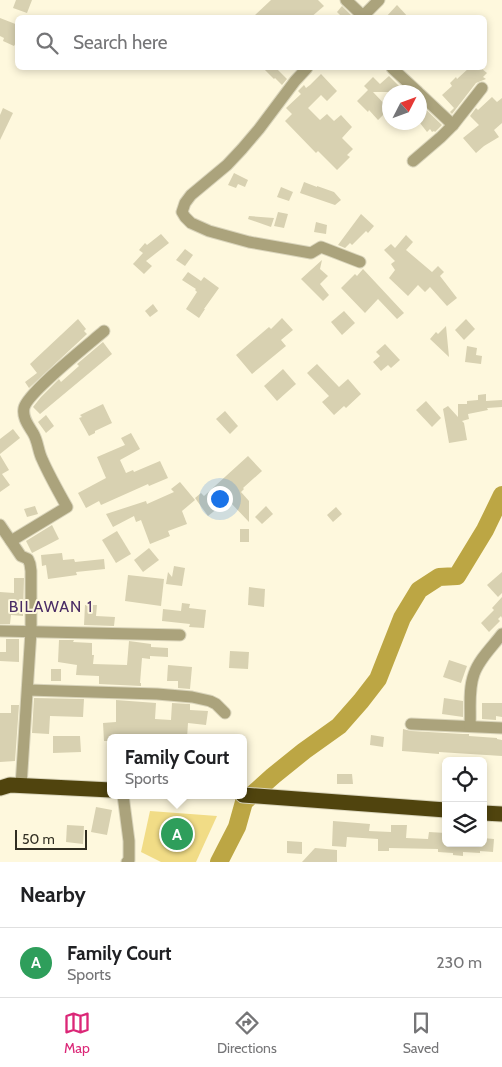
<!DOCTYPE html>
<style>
:root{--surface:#fff;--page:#f6f6f6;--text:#202124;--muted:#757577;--line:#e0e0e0;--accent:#db2777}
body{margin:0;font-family:Cabin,sans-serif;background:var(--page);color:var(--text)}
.controls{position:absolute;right:15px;bottom:15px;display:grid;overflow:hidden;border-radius:8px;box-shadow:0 2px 8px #0003}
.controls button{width:45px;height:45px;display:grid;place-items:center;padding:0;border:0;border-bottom:1px solid var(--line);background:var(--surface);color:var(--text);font:25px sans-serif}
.compass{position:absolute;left:382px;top:85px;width:45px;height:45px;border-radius:50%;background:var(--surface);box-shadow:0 2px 8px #0003;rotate:48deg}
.scale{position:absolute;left:15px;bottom:12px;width:72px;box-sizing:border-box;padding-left:5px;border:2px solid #312e22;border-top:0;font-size:14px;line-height:18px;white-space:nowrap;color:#312e22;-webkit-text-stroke:4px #fef8dd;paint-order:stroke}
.you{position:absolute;left:219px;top:498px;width:18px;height:18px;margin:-12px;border:4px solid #fff;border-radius:50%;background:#1a73e8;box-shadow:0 0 0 8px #1a73e833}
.badge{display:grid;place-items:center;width:32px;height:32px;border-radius:50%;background:var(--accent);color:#fff;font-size:16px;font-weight:700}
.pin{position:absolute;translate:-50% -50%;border:2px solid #fff;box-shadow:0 1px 5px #0006}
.popup{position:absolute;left:107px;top:734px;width:140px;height:65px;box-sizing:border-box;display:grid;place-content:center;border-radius:8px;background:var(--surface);filter:drop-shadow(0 1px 4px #0005);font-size:16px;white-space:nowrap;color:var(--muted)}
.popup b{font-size:19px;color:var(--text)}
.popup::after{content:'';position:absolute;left:50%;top:100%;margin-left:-10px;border:10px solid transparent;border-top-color:var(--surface)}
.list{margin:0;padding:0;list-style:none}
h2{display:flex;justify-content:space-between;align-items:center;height:65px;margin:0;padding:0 20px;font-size:21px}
h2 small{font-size:16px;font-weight:400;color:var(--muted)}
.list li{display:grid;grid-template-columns:32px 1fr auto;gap:15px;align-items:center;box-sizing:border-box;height:70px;padding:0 20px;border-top:1px solid var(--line)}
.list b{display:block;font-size:19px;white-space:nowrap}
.list p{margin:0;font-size:16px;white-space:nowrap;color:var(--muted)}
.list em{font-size:16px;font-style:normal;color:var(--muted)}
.icon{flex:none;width:28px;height:28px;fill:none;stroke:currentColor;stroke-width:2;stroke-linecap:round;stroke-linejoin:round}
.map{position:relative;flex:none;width:502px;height:862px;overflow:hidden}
.search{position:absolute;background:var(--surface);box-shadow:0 2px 8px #0003;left:15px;right:15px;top:15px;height:55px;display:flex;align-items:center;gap:12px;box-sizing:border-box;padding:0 18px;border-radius:8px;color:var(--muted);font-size:19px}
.sheet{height:135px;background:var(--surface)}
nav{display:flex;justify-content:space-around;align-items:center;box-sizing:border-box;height:70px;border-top:1px solid var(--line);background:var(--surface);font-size:14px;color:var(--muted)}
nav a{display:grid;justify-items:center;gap:2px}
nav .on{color:var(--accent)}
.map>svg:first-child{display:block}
.grass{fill:#f1dc86}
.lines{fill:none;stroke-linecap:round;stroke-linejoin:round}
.river{stroke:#bca644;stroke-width:18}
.building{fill:#d8d1b1}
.minor-casing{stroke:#d9d4bb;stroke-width:13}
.highway-casing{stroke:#d9d4bb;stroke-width:17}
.minor{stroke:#aba37c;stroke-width:11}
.highway{stroke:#50440e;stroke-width:15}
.labels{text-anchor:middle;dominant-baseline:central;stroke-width:4;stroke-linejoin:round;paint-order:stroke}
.neighbourhood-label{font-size:16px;letter-spacing:1px;fill:#4a2c65;stroke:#fef8dd}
</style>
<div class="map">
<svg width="502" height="862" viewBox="0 0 502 862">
<rect width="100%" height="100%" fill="#fef8dd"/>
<!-- grass -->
<path class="grass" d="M150,811L217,816L196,862H161L141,852Z"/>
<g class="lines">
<!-- river -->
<path class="river" d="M219,862L237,827L244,802L273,776L304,751L339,726L361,701L378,679L402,618L419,590L439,577L457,576L485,530L502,495"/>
</g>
<!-- building -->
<g class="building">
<path d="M16,0H32L27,13L13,8Z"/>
<path d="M271,0H318L324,6L310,18H252Z"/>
<path d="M397,5L409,18H385Z"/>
<path d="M342,6L352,16L350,18H343L337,12Z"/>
<path d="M0,18L18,25V39L14,46L3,41L4,38L0,36Z"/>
<path d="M263,68H276L287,79L282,85L275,78L274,79Z"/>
<path d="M469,68H481L487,73L483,77L486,79L476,83L452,114L450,112L454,108L442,95L452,86L450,83L456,77L457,79Z"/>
<path d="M321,74L337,91L327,101L321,95L308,108L320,120L327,114L334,121L341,115L352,127L342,138L353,149L347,155L350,157L337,170L318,151L316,153L285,121L292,114L286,108L301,94L298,91L304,85L306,88L310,85Z"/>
<path d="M389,76L405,92H373L389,109L378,120L369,110L368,112L357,101L368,90L364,86L373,77L380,84Z"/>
<path d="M492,97L497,102L502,98V123L494,130L499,137L484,146L476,153L463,138L479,125L470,116L476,108L478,110Z"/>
<path d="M420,104L442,125L435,132L434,131L432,132L430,129L427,132L420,123Z"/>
<path d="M3,108L13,113L0,140V115Z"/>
<path d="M234,173L248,180L245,187L238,184L236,188L228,185Z"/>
<path d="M304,182L317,187V186L334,192L341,200L335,205L300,193Z"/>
<path d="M281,187L293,192L289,201L277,197Z"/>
<path d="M278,212L288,214L284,228L274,226Z"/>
<path d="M361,214L374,226L368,233L366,231L352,245L350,243L345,248L338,245Z"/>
<path d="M249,216L274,218L271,227L248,219Z"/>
<path d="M316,222L327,225L326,234L314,232Z"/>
<path d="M161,234L169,243L146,261L152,266L144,274L133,264L143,253L139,250L145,243L147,245Z"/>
<path d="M406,235L413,242L406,250L432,272L438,266L444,272L440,276L457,298L447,306L430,287L425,292L418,285L408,296L389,278L395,270L391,264L395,261L384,250L391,244L395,248Z"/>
<path d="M185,249L193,255L185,266L176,260Z"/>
<path d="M322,260L320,269L328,276L320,284L329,295L323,301L301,279Z"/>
<path d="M363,269L404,313L397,319L378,299L365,313L341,288L355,274L357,276Z"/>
<path d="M188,272L201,281L204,277L219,288L204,309H205L199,318L186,309L197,292L195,290L196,289L182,280Z"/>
<path d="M153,304L158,311L150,317L145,311Z"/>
<path d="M344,311L355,323L342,335L331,322Z"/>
<path d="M282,318L293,330L281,340L286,346L252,374L236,355L269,327L271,329Z"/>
<path d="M78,319L86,329L84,331L87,334L29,388L25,382L37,373L30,364Z"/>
<path d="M466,319L475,329L464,340L455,330Z"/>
<path d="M446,326L449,357L430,339L436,332L438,334Z"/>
<path d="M103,342L112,354L40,414L33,407L41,397L59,379L61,382L79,366L77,364Z"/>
<path d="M385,344L400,360L391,368L388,365L381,371L373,362L380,356L376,352Z"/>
<path d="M467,346L477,348L476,355L482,356L481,364L465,362Z"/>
<path d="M317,364L339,387L348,379L361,394L346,408L344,406L334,415L322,402L329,396L307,373Z"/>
<path d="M283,369L296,384L277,401L264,386Z"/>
<path d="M486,394V401L502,400V407L487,408L488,410L468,414L469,419L462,421L464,423L467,440L449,443L443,409L448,406L458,417V404H467V401L478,400V395Z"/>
<path d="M426,401L441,418L432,427L416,410Z"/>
<path d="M103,404L112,423L95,431V433L89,436L79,418L82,417L80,415Z"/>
<path d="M225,411L238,426L230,434L216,419Z"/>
<path d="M46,415L54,426L46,433L38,422Z"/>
<path d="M13,429L20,438L0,454V439Z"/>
<path d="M131,433L140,449L120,460L126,473L133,470L134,472L160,461L168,478L149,486L148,484L101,505L99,501L86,508L78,493L106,478L97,457L125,445L121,438Z"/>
<path d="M0,455L9,470L2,474L10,485L0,492Z"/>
<path d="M248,456L262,471L243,488L244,489L241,492L249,501V522L230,502L225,506L223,504L208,516L195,498L201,493L204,496Z"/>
<path d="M180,482L195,500L182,511L187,524L168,531L170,536L150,544L141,520L136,522L134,516L113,527L106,514L146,501L147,504L174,492L171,489Z"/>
<path d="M35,506L38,514L27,517L24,509Z"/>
<path d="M266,506L273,514L262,524L255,517Z"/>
<path d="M336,507L342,514L333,522L327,515Z"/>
<path d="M52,525L59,539L32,553L26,541Z"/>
<rect x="240" y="529" width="9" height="13"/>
<path d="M117,531L131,554L116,563L102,540Z"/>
<path d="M149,548L159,560L143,572L134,560Z"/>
<path d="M62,553L63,560L74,559L75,562L104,559L105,569L76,572L77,575L48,579L46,565L42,566L41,555Z"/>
<path d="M174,566L185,568L182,586L166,584L168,572L172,577Z"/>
<path d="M502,572V593L498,597L487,585Z"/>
<path d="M128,575L164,579L161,606L125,601Z"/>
<path d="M14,578H24L23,616L11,615L10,624H0V592L14,593Z"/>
<path d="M249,587L265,589L264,607L248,605Z"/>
<path d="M502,597V618L501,616L498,619L500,621L489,632L481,623L494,610L492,608Z"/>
<path d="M182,603L190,604L189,608L206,610L204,628L189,627L190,624L162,621L163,609L181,611Z"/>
<path d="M85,605H97L96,616L115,617L114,626L84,625Z"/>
<path d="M6,639H19V662L0,661V652H6Z"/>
<path d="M59,640H74L73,642L92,643V655H94L93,664L127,665L129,641L151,644V647L168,648V657L150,656V659L142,658L140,683H141V686L99,684V676L76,675L77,665L58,662Z"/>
<path d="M230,651L249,652L248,669L229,668Z"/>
<path d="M449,660L467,666L461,683L443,677Z"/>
<path d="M168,665L192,667L190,689L178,688V681H167Z"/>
<rect x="51" y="669" width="10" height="12"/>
<path d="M34,698L84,699L83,717L50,716L49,734L32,733Z"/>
<path d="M444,698L463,701V717L442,714Z"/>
<path d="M116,700L156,703L155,719L171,720L172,703L190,704V710L208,711L206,725L188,723L187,738L165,736V738H154V736L128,734V738H111V741H104L103,723L116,722Z"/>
<path d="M482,703H502V717L496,716V720L482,719Z"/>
<path d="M11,705H19L15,761L0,762V713H11Z"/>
<path d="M403,729L411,731L463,734H469V736L497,738V739L502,740V756L439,752V754L402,751Z"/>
<path d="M371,735L384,737L383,747L370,745Z"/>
<path d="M53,736H80L81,752L53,753Z"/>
<path d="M337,774H352L353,784H337Z"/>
<path d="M96,807L112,810L107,835L91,832Z"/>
<path d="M333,821L370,824L369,831L391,832V825H407L406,838L428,839L429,832L446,833V843H483V838L494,839L493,852L480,851V853L463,852V856L453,855V853L438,852V849L389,848V851H378V839L347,837L346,847L332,846Z"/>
<path d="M67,825L84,826L83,844L66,842Z"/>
<path d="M287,841L302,842V854L287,853Z"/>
<path d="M315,848L337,850V862H302Z"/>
</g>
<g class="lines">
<defs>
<g id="minor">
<path d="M346,0L363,16"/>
<path d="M361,18L379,0"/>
<path d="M307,68L295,81L259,129L242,149L227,165L191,195L185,203L182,212L185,217L191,223L209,231L249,242L311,253L321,247L360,262"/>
<path d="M392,68L418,92"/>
<path d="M420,94L453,125"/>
<path d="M413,161L441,137L453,125L482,88"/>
<path d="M0,525L21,556L28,559L30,564L31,571V631L21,786"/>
<path d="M11,541L67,507C58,491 49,475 42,459C38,451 38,441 33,433C29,426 22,418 24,408C27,393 89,344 104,331"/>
<path d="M0,631L180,635"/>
<path d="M28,690L157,694L192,697L210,701L216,704L225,713"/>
<path d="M411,724L502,728"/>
<path d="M470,726C471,709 468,690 474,674C479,659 493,646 502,634"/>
<path d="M123,795L129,841V860L127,862"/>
</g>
<g id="highway">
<path d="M0,788L10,785L111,790"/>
<path d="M243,795L446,810"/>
<path d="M483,813L502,814"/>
</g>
</defs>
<!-- minor casing -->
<use href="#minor" class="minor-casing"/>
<!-- highway casing -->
<use href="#highway" class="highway-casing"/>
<!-- minor -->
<use href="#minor" class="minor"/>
<!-- highway -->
<use href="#highway" class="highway"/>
</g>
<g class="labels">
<!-- neighbourhood labels -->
<g class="neighbourhood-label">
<text x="51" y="606">BILAWAN 1</text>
</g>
</g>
</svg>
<div class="controls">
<button><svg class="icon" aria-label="locate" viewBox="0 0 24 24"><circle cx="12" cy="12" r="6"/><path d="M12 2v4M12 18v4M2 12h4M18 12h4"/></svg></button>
<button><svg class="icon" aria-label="layers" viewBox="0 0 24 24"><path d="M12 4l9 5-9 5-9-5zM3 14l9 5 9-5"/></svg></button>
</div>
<svg class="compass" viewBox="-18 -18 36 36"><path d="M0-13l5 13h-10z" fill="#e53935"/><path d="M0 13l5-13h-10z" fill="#757577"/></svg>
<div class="scale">50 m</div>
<div class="you"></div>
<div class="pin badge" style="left:177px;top:834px;background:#2e9e5b">A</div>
<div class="popup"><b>Family Court</b>Sports</div>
<div class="search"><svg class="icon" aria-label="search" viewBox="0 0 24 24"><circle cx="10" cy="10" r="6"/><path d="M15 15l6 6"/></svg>Search here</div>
</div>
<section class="sheet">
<h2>Nearby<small></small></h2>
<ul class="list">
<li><span class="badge" style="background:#2e9e5b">A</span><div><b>Family Court</b><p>Sports</p></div><em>230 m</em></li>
</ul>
</section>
<nav>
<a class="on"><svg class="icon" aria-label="map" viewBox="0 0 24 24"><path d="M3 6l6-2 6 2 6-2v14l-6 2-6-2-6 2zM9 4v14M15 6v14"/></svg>Map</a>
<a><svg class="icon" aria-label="directions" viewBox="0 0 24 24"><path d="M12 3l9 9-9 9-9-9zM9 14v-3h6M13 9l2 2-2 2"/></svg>Directions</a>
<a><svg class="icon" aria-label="saved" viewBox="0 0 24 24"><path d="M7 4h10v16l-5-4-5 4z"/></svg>Saved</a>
</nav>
